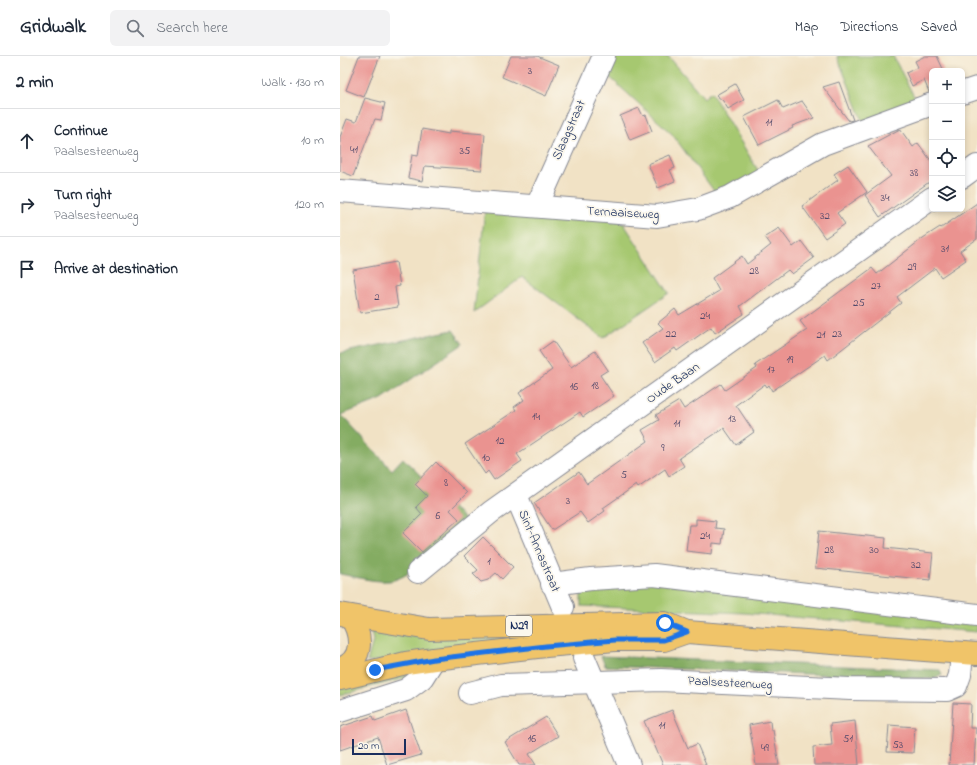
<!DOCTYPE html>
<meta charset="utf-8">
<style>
:root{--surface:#fff;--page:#f2f2f3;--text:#1f2937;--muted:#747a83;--line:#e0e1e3}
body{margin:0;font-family:"Indie Flower",sans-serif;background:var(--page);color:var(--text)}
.controls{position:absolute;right:12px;top:12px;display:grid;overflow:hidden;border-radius:6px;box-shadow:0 2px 6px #0003}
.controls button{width:36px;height:36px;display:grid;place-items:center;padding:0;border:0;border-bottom:1px solid var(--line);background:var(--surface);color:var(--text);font:20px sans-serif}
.scale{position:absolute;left:12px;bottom:10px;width:54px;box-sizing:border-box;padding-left:4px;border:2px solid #1b2f5e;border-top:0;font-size:11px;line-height:14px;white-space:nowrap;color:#1b2f5e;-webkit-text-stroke:3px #fbf7ec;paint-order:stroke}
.stop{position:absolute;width:12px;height:12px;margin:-9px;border:3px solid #1a73e8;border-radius:50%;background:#fff}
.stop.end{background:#1a73e8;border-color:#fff;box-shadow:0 1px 4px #0008}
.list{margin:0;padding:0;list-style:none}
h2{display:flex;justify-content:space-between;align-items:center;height:52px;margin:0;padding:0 16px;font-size:17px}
h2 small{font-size:13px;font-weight:400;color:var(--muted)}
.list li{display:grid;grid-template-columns:26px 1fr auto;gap:12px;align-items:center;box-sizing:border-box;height:64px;padding:0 16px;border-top:1px solid var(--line)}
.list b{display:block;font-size:15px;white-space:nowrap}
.list p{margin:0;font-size:13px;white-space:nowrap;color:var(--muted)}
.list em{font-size:13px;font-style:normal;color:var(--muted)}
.icon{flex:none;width:22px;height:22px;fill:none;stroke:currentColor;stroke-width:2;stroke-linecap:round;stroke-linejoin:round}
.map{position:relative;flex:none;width:637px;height:709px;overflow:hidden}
header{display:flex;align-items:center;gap:24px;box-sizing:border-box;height:56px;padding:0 20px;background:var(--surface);border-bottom:1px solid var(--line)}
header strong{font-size:19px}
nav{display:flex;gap:22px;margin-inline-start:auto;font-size:14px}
.search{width:280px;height:36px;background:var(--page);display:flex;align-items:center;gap:10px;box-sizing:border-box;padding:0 14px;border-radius:6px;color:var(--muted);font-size:15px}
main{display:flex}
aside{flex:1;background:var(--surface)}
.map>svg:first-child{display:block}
.green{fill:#a6c870;stroke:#607c67}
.forest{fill:#84ac62;stroke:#506e60}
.building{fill:#ea9390}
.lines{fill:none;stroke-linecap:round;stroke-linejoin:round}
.minor-casing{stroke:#868892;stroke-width:24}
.major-casing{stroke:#868892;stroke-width:24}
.minor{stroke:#fff;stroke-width:22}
.major{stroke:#f0c469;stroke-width:22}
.route{stroke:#1a73e8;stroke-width:5}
.labels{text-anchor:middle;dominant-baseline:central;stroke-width:3.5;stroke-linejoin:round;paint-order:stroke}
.number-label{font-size:11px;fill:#4f486a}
.shield{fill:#fbf7ec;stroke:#5e6b89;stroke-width:1}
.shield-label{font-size:12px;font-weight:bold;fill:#1b2f5e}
.street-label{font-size:13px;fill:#1b2f5e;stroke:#fbf7ec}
</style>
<header>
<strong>Gridwalk</strong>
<div class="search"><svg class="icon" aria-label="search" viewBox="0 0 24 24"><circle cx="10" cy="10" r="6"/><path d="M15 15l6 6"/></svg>Search here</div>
<nav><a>Map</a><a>Directions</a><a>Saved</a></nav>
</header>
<main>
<aside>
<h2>2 min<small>Walk · 130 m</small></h2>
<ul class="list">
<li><svg class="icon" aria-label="ahead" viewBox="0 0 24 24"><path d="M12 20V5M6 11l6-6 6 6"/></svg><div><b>Continue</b><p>Paalsesteenweg</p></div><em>10 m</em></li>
<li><svg class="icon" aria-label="right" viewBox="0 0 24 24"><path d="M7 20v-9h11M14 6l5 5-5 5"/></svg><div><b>Turn right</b><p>Paalsesteenweg</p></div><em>120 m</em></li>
<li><svg class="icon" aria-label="arrive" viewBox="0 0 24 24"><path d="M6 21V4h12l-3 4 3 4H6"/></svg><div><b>Arrive at destination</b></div></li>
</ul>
</aside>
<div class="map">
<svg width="637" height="709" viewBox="0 0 637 709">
<rect width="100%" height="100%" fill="#fbf7ec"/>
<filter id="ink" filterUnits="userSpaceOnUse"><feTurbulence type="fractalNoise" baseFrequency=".025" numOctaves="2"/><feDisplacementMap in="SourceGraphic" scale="8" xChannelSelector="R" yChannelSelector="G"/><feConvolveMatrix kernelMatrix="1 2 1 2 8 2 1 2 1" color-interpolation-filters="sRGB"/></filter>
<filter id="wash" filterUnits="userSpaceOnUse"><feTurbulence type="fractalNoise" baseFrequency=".012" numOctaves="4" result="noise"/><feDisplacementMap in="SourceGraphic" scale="16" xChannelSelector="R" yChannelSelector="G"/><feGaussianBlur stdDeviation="0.9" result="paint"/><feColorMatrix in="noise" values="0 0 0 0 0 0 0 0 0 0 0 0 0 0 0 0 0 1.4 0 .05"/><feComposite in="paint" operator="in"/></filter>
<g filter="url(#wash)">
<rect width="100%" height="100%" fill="#f1e2c5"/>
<!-- green -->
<g class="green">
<path d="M273,0H327L330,2L364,42L371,36L419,116L377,139L332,78L264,16Z"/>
<path d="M497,0H553L577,46L523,65Z"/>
<path d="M145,153L282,165L329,237L263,282L182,221L134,257Z"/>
<path d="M297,524L637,565V576L404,557L241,550V537L253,530Z"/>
<path d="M30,570L195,575L196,586L27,606L33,585Z"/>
<path d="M70,614V621L0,639V628Z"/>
</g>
<!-- forest -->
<g class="forest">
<path d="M113,274L123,288L42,343L1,359L52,414L63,402L127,466C110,482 72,523 49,525C33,526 16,521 0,518V297Z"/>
<path d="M261,600L600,614L602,619L593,623L265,610Z"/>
</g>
<g id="blocks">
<!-- building -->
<g class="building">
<path d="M19,0H40L24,41L6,34Z"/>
<path d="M171,0H197L219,9L206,40L162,21Z"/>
<path d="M585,0H597L604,15H592V36H589L584,24L572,30L566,17L578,11L575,5Z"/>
<path d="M499,26L513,64L509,65L483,31Z"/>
<path d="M395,28L404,44L388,53L383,45L376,39Z"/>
<path d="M25,42L45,47L41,64L35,63L13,120L0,115V81L7,63L16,66Z"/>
<path d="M438,44L443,53L462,45L474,62L452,70L453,72L419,89L404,61Z"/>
<path d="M299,52L303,60L306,59L312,75L290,84L280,60Z"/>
<path d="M82,73L109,78V75L145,78L142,114L85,110L82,125L68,122L72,99L78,100Z"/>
<path d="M560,73L573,91L578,87L592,106V124L540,161L525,139L551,120L528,90Z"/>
<path d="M330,99L335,112L330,114L335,125L318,132L308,108Z"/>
<path d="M508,109L527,136L497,157L505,168L485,182L462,150L498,124L494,118Z"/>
<path d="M637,147V183L620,195L626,204L601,221L595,212L557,241L561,247L488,304L485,299L432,335L429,329L427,331L425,328L396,349L414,376L396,389L384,372L339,402L344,410L329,420L325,413L298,432L296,429L263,452L265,455L248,467L240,456L212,474L194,447L239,416L247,428L308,385L302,374L319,364L316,359L339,345L344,353L381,328L385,334L417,312L415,309L467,274L460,265L532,212L537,218L583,182L600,171L601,172Z"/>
<path d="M439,172L453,191L461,185L474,202L452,218L448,214L400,250L404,258L375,277L371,271L337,295L335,292L315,306L302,287L323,272L318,267L335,253L339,259L379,235L372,222L402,200L407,208L431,189L425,181Z"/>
<path d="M56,206L60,230L55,231L58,251L20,257L13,214Z"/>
<path d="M213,285L231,311L255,295L268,314L260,319L274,340L243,361L240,356L177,398L182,405L154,424L148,415L145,418L125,388L176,354L174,351L184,344L179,337L212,314L199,295Z"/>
<path d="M96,406L127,437L110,454L119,463L82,496L63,477L82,458L76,451L87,440L75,428Z"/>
<path d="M356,463L376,465L375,472L384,473L382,488L373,487L372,498L346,495L349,469H356Z"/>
<path d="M479,475L546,482L545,492L593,497L590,524L475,512Z"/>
<path d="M143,481L173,511L162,523L156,517L148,524L141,526L133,518L138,514L124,500Z"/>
<path d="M613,647L631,648L630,672H636L634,709H609Z"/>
<path d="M66,654L81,699L47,709L38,681L0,694V671L33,660L35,665Z"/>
<path d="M332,654L348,692L357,688L366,709H323L304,665Z"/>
<path d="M206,661L218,680L189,698L196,709H179L165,686Z"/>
<path d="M430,665L431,674H433L439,709H416L409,669Z"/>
<path d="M515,665L519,709H474L473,691L492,689L490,668Z"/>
<path d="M549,669L575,671L573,697L547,696Z"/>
</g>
</g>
</g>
<g filter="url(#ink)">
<use href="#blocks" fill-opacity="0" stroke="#868892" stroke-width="1"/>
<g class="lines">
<defs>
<g id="minor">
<path d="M622,37L637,32"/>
<path d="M622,121L637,110"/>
<path d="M0,135L317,160L358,153L390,141L483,88L592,48"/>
<path d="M197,150L264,0"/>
<path d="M176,439L223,551"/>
<path d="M78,516L151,456L592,142"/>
<path d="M212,528L251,523L314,519L637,559"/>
<path d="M244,602L289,709"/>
<path d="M130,637L161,629L321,624L510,633L607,634L616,630L620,619L622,597"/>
<path d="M0,655L66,634L82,622L94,603"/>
</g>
<g id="major">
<path d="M0,558L89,573L325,567L347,576L637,598"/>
<path d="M0,613C25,604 22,578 10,560"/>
<path d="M0,623L66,607L94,603L206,590L275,584H324L347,576"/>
</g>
</defs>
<!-- minor casing -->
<use href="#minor" class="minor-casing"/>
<!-- major casing -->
<use href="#major" class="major-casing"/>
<!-- minor -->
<use href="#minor" class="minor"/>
<!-- major -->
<use href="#major" class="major"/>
</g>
</g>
<g class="lines" filter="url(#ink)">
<!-- route -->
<path class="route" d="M35,614L94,603L206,590L275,584H324L347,576L325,567"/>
</g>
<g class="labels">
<!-- number labels -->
<g class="number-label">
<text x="190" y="15">3</text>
<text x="429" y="67">11</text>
<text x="14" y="94">41</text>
<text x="125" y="95">35</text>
<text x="574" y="117">38</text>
<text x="545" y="142">34</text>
<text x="485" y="160">32</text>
<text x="605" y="193">31</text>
<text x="572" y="211">29</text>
<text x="414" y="215">28</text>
<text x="536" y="230">27</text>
<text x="37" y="241">2</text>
<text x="519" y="247">25</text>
<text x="365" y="260">24</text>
<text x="331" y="278">22</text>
<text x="497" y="278">23</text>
<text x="481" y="279">21</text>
<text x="450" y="304">19</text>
<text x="431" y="314">17</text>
<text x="255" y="330">18</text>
<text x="234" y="331">16</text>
<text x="196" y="361">14</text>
<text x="392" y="363">13</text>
<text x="337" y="368">11</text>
<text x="160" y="385">12</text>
<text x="323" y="392">9</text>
<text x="146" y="402">10</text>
<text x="284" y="419">5</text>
<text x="106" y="427">8</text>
<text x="228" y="445">3</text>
<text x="98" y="460">6</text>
<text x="365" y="480">24</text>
<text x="489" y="494">28</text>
<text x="534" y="494">30</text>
<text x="149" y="506">1</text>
<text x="576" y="509">32</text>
<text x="322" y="670">11</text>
<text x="192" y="683">16</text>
<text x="508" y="683">51</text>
<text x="558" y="689">53</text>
<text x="425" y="692">49</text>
</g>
<!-- shield labels -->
<rect class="shield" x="166" y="560" width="26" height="20" rx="3"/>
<g class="shield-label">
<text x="179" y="570">N29</text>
</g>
<!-- street labels -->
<g class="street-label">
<text transform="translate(229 74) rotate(-66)">Slaagstraat</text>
<text transform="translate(283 157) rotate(3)">Ternaaiseweg</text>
<text transform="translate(333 327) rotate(-35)">Oude Baan</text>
<text transform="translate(199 495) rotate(67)">Sint-Annastraat</text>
<text transform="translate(390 627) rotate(3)">Paalsesteenweg</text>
</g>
</g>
</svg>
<div class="controls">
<button>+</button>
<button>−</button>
<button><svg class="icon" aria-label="locate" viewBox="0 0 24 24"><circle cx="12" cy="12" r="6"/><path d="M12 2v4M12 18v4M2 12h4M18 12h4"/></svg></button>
<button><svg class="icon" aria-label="layers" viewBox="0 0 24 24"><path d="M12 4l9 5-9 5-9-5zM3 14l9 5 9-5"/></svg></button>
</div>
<div class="scale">20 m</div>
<div class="stop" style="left:325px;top:567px"></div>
<div class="stop end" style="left:35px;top:614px"></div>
</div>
</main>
